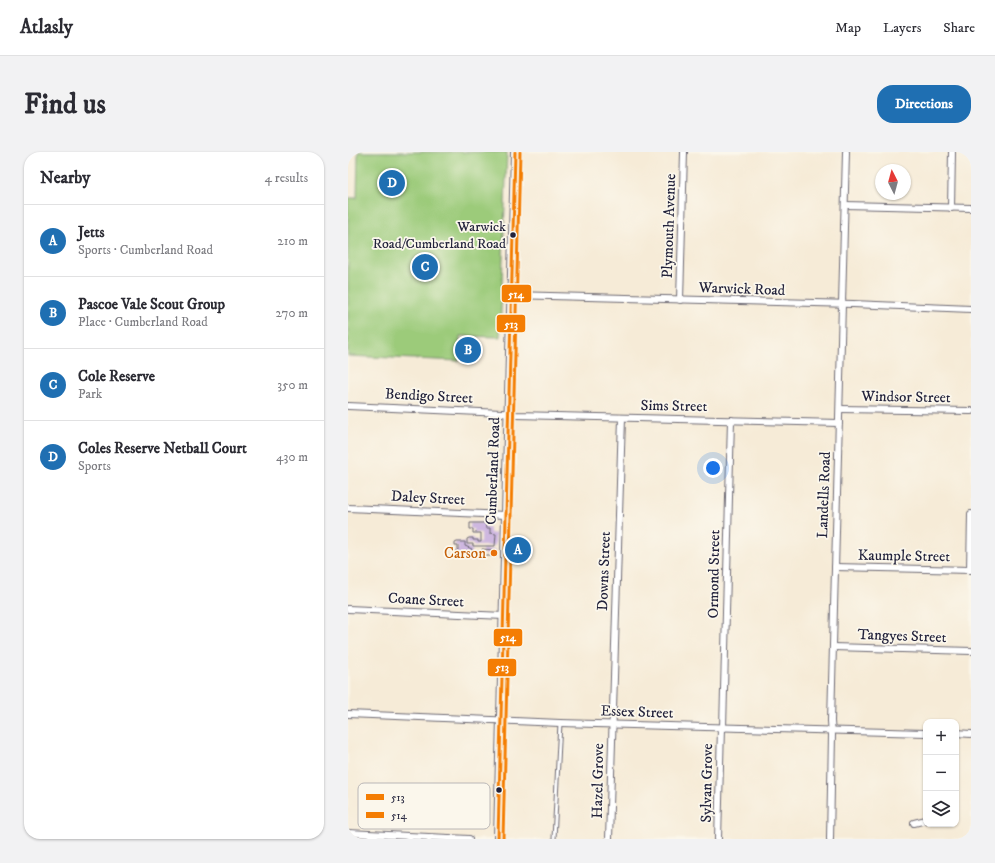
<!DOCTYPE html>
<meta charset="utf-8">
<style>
:root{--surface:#fff;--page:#f2f2f3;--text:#2b2b33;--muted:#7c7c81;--line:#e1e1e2;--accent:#1f6fb2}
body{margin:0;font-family:"IM FELL DW Pica",serif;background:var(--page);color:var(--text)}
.controls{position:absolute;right:12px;bottom:12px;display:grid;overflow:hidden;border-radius:8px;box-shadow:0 1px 3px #0004}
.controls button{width:36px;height:36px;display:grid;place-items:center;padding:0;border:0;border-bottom:1px solid var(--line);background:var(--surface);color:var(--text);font:20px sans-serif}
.compass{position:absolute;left:527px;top:12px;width:36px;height:36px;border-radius:50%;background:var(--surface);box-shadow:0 1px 3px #0004;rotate:354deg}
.you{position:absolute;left:365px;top:316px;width:14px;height:14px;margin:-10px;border:3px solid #fff;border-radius:50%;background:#1a73e8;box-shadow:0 0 0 6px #1a73e833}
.badge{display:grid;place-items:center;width:26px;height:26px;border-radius:50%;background:var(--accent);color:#fff;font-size:13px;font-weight:700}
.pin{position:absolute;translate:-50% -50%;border:2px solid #fff;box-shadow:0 1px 4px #0006}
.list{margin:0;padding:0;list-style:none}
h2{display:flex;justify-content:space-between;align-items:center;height:52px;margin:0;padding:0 16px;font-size:17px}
h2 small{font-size:13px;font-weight:400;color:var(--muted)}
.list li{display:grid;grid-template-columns:26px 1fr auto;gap:12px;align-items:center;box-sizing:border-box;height:72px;padding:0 16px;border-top:1px solid var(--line)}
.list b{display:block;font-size:15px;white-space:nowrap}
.list p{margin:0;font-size:13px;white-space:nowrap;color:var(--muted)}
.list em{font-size:13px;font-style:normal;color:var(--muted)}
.icon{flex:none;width:22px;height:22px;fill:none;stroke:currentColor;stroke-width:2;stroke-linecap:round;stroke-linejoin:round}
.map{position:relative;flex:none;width:623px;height:687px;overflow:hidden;border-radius:16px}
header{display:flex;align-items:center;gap:24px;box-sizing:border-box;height:56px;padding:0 20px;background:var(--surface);border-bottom:1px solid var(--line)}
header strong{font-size:19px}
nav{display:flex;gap:22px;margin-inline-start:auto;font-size:14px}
.intro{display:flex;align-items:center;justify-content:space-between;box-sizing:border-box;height:96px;padding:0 24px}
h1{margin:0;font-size:28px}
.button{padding:10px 18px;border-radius:16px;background:var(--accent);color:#fff;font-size:14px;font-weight:700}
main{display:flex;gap:24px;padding:0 24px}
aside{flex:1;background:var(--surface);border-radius:16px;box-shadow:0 1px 3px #0004}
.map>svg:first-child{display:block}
.green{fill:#9ccb7a;stroke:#5f765a}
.building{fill:#ceb7e0}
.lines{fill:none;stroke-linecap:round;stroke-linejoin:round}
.lane-casing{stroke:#6c6872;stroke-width:5}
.street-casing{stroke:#6c6872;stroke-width:8}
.secondary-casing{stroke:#6c6872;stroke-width:10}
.lane{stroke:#fff;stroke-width:3}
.street{stroke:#fff;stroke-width:6}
.secondary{stroke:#fff;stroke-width:8}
.bus-1-casing{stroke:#fbf7ec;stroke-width:6}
.bus-2-casing{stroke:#fbf7ec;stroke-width:6}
.bus-1{stroke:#f47d03;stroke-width:3}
.bus-2{stroke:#f47d03;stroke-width:3}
.bus-dot{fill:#22223b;stroke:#fbf7ec;stroke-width:1.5}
.food-dot{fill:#e8710a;stroke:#fbf7ec;stroke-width:1.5}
.labels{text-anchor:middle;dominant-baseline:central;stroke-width:3.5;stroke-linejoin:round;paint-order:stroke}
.bus-label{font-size:14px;fill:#22223b;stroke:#fbf7ec;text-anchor:end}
.street-label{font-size:15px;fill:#22223b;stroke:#fbf7ec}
.food-label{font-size:15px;fill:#c56008;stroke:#fbf7ec;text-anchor:end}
.key{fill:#fbf7ec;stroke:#bab7b7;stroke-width:1}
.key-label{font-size:11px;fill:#22223b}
.line-badge{stroke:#fbf7ec;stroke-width:1.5}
.badge-label{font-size:11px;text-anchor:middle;font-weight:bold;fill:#fff}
</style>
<header>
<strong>Atlasly</strong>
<nav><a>Map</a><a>Layers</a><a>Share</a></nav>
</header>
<div class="intro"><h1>Find us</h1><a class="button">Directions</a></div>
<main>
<aside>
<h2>Nearby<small>4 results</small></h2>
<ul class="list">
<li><span class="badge">A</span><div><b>Jetts</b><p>Sports · Cumberland Road</p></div><em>210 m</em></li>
<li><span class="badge">B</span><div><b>Pascoe Vale Scout Group</b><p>Place · Cumberland Road</p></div><em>270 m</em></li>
<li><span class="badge">C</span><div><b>Cole Reserve</b><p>Park</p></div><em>350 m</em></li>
<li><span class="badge">D</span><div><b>Coles Reserve Netball Court</b><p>Sports</p></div><em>430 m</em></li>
</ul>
</aside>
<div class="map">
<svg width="623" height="687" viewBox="0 0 623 687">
<rect width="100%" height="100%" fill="#fbf7ec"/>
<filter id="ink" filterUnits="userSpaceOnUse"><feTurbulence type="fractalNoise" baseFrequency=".025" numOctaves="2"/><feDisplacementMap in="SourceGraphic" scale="8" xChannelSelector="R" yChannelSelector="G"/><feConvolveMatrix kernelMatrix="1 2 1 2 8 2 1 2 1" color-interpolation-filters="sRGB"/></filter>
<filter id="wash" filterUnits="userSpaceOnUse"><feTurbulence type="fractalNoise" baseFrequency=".012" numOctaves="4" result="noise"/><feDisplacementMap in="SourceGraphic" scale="16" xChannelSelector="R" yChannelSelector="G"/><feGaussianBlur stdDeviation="0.9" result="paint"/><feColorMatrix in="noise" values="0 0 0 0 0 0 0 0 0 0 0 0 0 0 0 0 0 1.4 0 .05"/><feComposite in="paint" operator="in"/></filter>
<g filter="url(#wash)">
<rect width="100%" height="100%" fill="#f6ebd7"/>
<!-- green -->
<path class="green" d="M10,0H159L152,185L112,184L111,209L0,204V46H9Z"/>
<g id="blocks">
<!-- building -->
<g class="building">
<path d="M115,188L127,189V192H125V205L114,204Z"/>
<path d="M122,371H137L138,376H142V381L148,382L147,394H125V392H119V387L121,386H125V388H130V390H133V381H125V377H122Z"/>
<path d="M109,390H117V394L124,397V403H107V399L110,398V394H107V391Z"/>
<path d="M134,397L147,398V404H138V402H134Z"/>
</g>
</g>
</g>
<g filter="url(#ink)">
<use href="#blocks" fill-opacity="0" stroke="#6c6872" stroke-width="1"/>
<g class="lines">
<defs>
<path id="lane" d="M206,687L212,571"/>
<g id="street">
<path d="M497,53L623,56"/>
<path d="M603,56L604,0"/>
<path d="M164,143L505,152L623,157"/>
<path d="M332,148L336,0"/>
<path d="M0,254L154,261L168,263L491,271"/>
<path d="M492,257L623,259"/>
<path d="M0,356L158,363"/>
<path d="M487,415L623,418"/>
<path d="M622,418L623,362"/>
<path d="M0,457L156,464"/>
<path d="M485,495L623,499"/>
<path d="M0,562L212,571L578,581"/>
<path d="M375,576L383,268"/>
<path d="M608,581L623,582"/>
<path d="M566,671L578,668"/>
<path d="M0,681L121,687"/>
<path d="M261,687L274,266"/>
<path d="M370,687L373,576"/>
<path d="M482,687L484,583L483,569L498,0"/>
</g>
<path id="secondary" d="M150,687L167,0"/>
</defs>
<!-- lane casing -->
<use href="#lane" class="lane-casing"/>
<!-- street casing -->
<use href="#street" class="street-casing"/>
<!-- secondary casing -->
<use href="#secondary" class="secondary-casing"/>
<!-- lane -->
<use href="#lane" class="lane"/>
<!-- street -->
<use href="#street" class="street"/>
<!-- secondary -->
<use href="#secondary" class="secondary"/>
<defs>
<path id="bus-1" d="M150,687L167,0"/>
<path id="bus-2" d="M155,687L172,0"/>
</defs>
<!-- bus-1 casing -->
<use href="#bus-1" class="bus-1-casing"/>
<!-- bus-2 casing -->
<use href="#bus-2" class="bus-2-casing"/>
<!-- bus-1 -->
<use href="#bus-1" class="bus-1"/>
<!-- bus-2 -->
<use href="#bus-2" class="bus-2"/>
</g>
</g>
<!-- markers -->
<g class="bus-dot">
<circle cx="165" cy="83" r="3.5"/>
<circle cx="151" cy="638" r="3.5"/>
</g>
<circle class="food-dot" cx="146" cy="401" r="4"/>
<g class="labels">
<!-- bus labels -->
<g class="bus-label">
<text x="158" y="75">Warwick<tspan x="158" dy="17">Road/Cumberland Road</tspan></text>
</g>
<!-- street labels -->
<g class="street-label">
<text transform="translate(321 74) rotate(-88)">Plymouth Avenue</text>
<text transform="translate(394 137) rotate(2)">Warwick Road</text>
<text transform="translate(81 244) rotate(3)">Bendigo Street</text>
<text transform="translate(558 245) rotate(1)">Windsor Street</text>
<text transform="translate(326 254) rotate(1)">Sims Street</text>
<text transform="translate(145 319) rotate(-88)">Cumberland Road</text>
<text transform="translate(476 343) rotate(-88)">Landells Road</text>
<text transform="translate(80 346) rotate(3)">Daley Street</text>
<text transform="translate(556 404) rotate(1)">Kaumple Street</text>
<text transform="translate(256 419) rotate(-88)">Downs Street</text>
<text transform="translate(366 422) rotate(-89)">Ormond Street</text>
<text transform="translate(78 448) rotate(3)">Coane Street</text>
<text transform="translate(554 484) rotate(2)">Tangyes Street</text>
<text transform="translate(289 560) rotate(2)">Essex Street</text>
<text transform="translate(250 629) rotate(-89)">Hazel Grove</text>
<text transform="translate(359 631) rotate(-89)">Sylvan Grove</text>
</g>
<!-- food labels -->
<g class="food-label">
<text x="138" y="401">Carson</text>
</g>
</g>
<!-- legend -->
<rect x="10" y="631" width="132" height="46" rx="6" class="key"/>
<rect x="18" y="642" width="18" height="6" fill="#f47d03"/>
<rect x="18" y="660" width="18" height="6" fill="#f47d03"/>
<g class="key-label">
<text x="43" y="649">513</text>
<text x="43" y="667">514</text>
</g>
<g class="line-badge">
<rect x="153" y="132" width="31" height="19" rx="4" fill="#f47d03"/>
<rect x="148" y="162" width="30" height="19" rx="4" fill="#f47d03"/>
<rect x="145" y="476" width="30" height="19" rx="4" fill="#f47d03"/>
<rect x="139" y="506" width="30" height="19" rx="4" fill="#f47d03"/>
</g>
<g class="badge-label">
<text x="168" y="146">514</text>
<text x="163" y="176">513</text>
<text x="160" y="489">514</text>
<text x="154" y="519">513</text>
</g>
</svg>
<div class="controls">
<button>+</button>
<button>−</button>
<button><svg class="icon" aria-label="layers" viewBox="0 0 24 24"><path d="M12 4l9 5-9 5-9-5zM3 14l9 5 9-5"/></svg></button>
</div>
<svg class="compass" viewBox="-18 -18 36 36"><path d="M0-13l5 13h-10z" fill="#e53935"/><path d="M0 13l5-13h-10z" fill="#7c7c81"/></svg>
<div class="you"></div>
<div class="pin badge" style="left:170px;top:398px">A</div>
<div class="pin badge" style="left:120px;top:198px">B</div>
<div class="pin badge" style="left:77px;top:115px">C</div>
<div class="pin badge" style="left:44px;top:31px">D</div>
</div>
</main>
